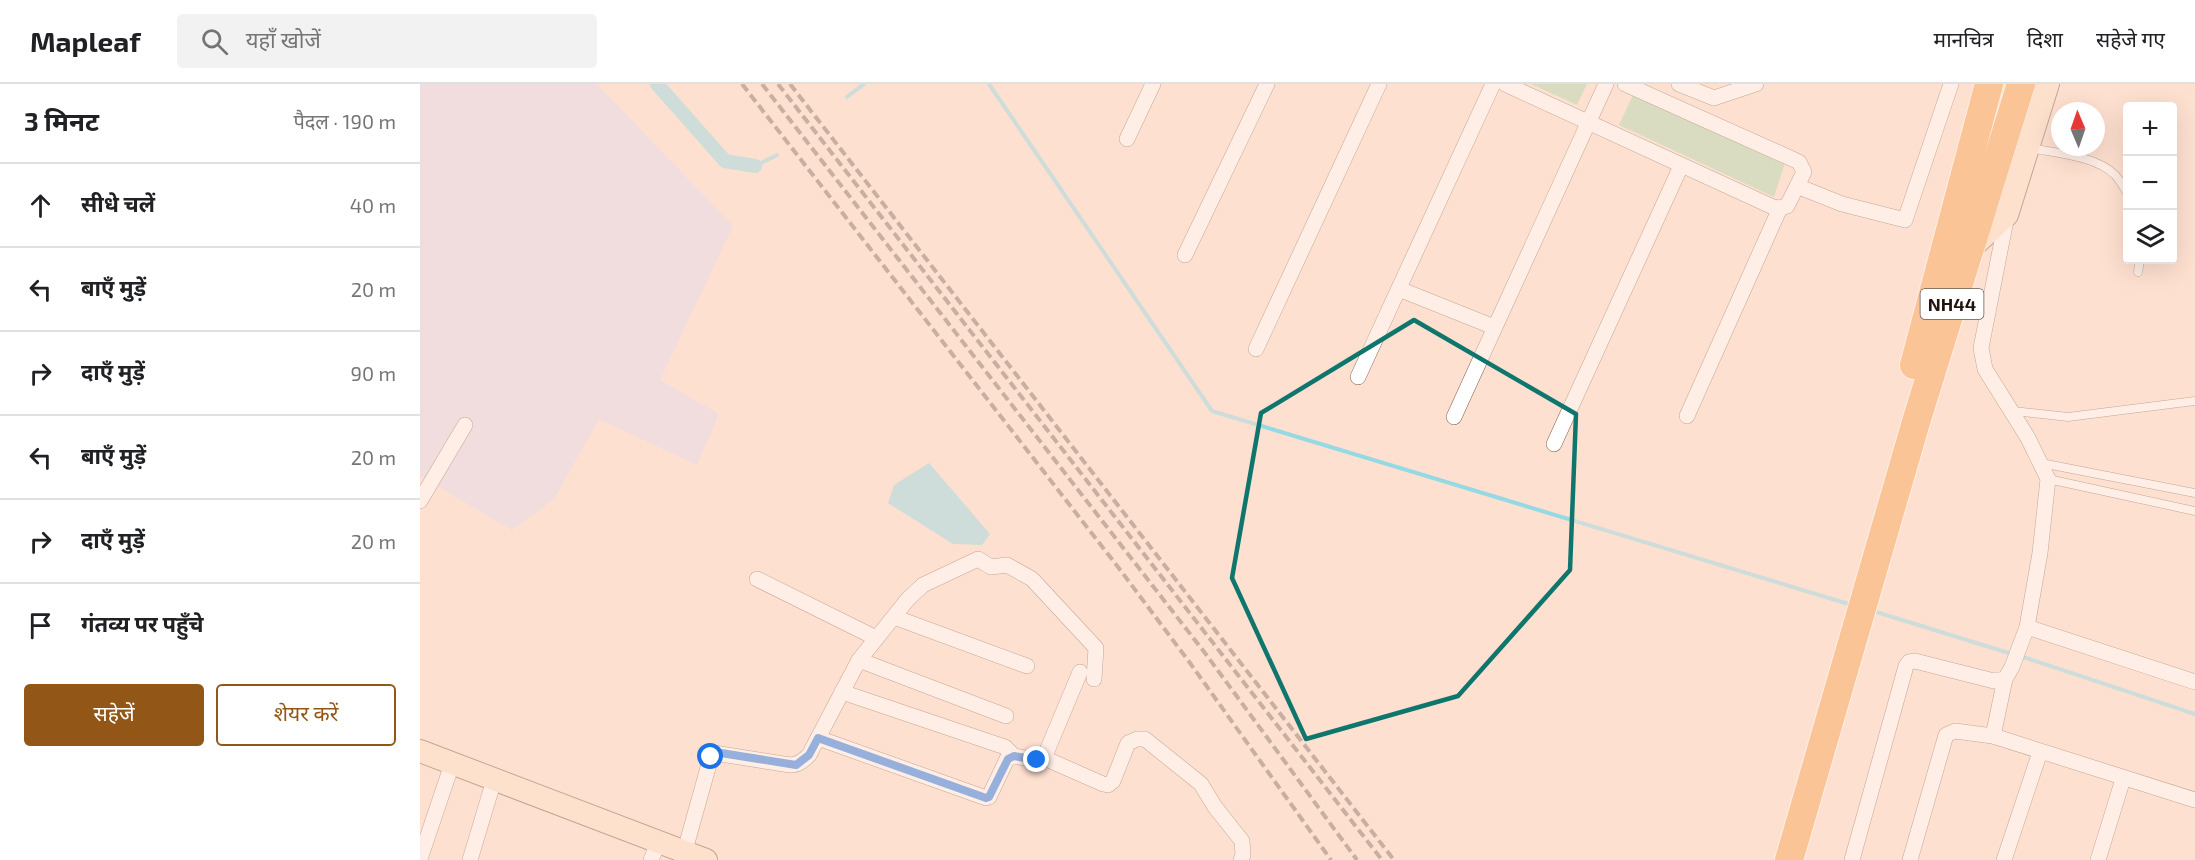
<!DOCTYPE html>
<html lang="hi">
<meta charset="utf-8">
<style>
:root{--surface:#fff;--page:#f2f2f2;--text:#202124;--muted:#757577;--line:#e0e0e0;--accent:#925716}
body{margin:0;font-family:"Exo 2","Noto Sans Devanagari",sans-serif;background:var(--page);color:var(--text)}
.controls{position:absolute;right:18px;top:18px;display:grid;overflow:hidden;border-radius:6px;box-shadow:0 6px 24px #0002}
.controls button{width:54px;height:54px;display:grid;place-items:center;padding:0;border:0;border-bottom:2px solid var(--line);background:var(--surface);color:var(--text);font:30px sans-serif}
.compass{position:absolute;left:1631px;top:18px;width:54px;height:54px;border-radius:50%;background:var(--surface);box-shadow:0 6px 24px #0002;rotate:358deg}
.stop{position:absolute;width:18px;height:18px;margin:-14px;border:4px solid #1a73e8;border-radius:50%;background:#fff}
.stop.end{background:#1a73e8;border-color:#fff;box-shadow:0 2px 6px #0008}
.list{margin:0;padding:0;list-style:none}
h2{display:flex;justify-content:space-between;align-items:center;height:78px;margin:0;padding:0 24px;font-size:26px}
h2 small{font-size:20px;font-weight:400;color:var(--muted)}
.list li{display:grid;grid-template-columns:39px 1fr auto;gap:18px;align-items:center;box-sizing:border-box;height:84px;padding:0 24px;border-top:2px solid var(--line)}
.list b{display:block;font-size:22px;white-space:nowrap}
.list em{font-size:20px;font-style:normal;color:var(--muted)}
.actions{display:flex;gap:12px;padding:18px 24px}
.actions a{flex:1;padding:14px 0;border:2px solid var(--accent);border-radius:6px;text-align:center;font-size:21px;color:var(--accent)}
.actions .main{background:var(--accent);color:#fff}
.icon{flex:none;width:33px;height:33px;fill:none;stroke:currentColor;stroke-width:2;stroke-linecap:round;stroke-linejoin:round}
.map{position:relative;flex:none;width:1775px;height:776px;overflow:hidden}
header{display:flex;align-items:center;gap:36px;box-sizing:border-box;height:84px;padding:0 30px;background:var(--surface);border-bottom:2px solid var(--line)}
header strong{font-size:28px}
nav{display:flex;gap:33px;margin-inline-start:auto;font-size:21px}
.search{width:420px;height:54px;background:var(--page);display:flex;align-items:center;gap:15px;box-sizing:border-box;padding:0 21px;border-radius:6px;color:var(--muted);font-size:22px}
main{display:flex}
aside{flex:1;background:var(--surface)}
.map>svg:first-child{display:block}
.industrial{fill:#e2d9ee}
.green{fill:#b0d7b1}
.water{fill:#94d9e4}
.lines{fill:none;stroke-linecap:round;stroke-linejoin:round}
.stream{stroke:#94d9e4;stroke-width:4}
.canal{stroke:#94d9e4;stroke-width:14}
.lane-casing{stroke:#81604f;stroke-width:9}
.street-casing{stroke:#81604f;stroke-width:16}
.secondary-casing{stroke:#81604f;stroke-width:24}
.highway-casing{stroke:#fff;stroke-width:30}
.lane{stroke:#fff;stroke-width:8}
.street{stroke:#fff;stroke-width:15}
.secondary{stroke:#fce3ca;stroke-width:22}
.highway{stroke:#f6a350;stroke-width:28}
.rail{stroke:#897469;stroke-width:4;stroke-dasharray:9 4.5;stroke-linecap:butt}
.route{stroke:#1a73e8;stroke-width:8}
.marked{fill:none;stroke:#0f766e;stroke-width:4.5;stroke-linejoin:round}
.labels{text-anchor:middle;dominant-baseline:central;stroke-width:6;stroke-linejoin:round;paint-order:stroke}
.shield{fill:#fff;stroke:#645b56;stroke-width:1.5}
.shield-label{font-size:18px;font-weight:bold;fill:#22150e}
</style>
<header>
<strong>Mapleaf</strong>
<div class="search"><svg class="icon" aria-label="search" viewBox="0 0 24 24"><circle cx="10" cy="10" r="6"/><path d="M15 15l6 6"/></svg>यहाँ खोजें</div>
<nav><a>मानचित्र</a><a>दिशा</a><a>सहेजे गए</a></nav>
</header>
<main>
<aside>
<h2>3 मिनट<small>पैदल · 190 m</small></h2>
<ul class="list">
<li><svg class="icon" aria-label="ahead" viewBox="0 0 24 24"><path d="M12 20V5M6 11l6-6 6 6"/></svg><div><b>सीधे चलें</b></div><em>40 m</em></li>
<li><svg class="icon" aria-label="left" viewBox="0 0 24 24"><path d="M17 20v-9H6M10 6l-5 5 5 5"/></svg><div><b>बाएँ मुड़ें</b></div><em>20 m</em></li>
<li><svg class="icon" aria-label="right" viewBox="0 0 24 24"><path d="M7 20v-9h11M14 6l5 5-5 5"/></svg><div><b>दाएँ मुड़ें</b></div><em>90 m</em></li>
<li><svg class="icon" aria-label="left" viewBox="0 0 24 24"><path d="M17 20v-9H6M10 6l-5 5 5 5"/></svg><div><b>बाएँ मुड़ें</b></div><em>20 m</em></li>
<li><svg class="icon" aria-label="right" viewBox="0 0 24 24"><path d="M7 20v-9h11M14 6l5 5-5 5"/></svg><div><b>दाएँ मुड़ें</b></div><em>20 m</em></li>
<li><svg class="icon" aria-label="arrive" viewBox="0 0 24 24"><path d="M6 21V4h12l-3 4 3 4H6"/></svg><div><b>गंतव्य पर पहुँचे</b></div></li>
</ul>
<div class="actions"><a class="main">सहेजें</a><a>शेयर करें</a></div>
</aside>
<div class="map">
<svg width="1775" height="776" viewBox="0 0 1775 776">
<rect width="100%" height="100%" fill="#fee0d0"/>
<!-- industrial -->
<path class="industrial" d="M0,0H177L313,142L240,296L299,330L277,381L179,335L134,415L92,446L0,392Z"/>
<!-- green -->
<g class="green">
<path d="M1111,0H1167L1157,21Z"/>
<path d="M1213,11L1365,79L1354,113L1199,41Z"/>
</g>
<!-- water -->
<path class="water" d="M509,379L570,450L562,461L533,460L468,419L474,401Z"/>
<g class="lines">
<!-- stream -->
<g class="stream">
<path d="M569,0L792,327L1432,521"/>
<path d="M427,13L444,0"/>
<path d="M335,82L357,71"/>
<path d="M1453,527L1592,570"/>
<path d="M1600,572L1775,630"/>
</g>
<!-- canal -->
<path class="canal" d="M237,0L305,77L335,82"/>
<defs>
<g id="lane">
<path d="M1610,64C1635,69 1677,72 1695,91C1700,96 1704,104 1708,110"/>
<path d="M1718,188L1720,176"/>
<path d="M1593,327L1648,333L1775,317"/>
<path d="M1621,379L1775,409"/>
<path d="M1628,395L1775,427"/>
</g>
<g id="street">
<path d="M1085,0L1353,123L1360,124L1367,122L1384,88L1379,78L1205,0"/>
<path d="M1259,0L1294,14L1336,0"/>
<path d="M707,55L733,0"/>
<path d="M1377,102L1422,120L1485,136L1531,0"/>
<path d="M765,171L847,0"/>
<path d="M979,205L1074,243"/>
<path d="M836,265L959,0"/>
<path d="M938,293L1073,0"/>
<path d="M1267,332L1360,124"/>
<path d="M1034,333L1186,0"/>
<path d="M1134,360L1261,82"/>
<path d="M0,417L45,341"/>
<path d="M337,495L456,554"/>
<path d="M474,533L607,582"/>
<path d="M1607,543L1775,598"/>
<path d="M439,576L586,632"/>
<path d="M422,608L585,663L594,672"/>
<path d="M1573,652L1585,595"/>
<path d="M398,654L566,714L569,713L587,675L594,672L617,676L624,674L660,588"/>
<path d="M624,674L683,700L688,701L693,697L708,659L717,655H725L781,700L795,723L822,757L823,771L821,776"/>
<path d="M265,766L291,673L294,669L370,681C378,681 383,677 389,671L439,576L488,515L503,501L558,475L571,483L587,481L612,495L676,564L674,595"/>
<path d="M0,775L32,680"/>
<path d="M50,776L74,696"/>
<path d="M231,776L239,757"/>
<path d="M1432,776L1486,582L1489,578L1495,577L1574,597L1585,595L1592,583L1607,543L1620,469L1628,395L1608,354L1565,285L1561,264L1587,131"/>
<path d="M1490,776L1526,651L1535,647L1573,652L1775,716"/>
<path d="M1584,776L1620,668"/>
<path d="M1678,776L1703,695"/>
</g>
<g id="secondary">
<path d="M1549,166L1587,131L1628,0"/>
<path d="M0,667L286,776"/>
</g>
<g id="highway">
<path d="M1494,281L1569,0"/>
<path d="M1369,776L1496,338L1601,0"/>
</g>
</defs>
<!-- lane casing -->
<use href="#lane" class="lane-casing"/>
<!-- street casing -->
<use href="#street" class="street-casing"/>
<!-- secondary casing -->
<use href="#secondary" class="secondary-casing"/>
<!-- highway casing -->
<use href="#highway" class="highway-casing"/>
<!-- lane -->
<use href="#lane" class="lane"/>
<!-- street -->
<use href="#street" class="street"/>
<!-- secondary -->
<use href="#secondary" class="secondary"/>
<!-- highway -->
<use href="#highway" class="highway"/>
<!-- rail -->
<g class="rail">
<path d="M322,0L698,483L770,579L911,776"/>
<path d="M342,0L785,569L937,776"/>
<path d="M358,0L962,776"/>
<path d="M370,0L974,776"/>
</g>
</g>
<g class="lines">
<!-- route -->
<path class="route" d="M291,673L294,669H301L376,681L389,671L398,654L566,714L569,713L588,675L594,672L617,676"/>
</g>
<!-- marked area -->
<path d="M0 0H1775V776H0ZM994,236L1156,330L1150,486L1038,612L886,655L812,494L841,329Z" fill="#fee0d0" fill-opacity=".55" fill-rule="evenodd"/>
<path class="marked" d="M994,236L1156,330L1150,486L1038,612L886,655L812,494L841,329Z"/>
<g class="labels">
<!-- shield labels -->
<rect class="shield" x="1500.5" y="205" width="63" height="30" rx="4.5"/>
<g class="shield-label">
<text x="1532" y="220">NH44</text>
</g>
</g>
</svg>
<div class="controls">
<button>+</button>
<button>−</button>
<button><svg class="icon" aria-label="layers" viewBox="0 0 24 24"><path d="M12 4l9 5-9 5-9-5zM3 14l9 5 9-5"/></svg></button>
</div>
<svg class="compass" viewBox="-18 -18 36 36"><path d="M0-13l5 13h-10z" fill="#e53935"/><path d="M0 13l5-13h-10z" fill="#757577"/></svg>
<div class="stop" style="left:291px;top:673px"></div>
<div class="stop end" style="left:617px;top:676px"></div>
</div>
</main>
